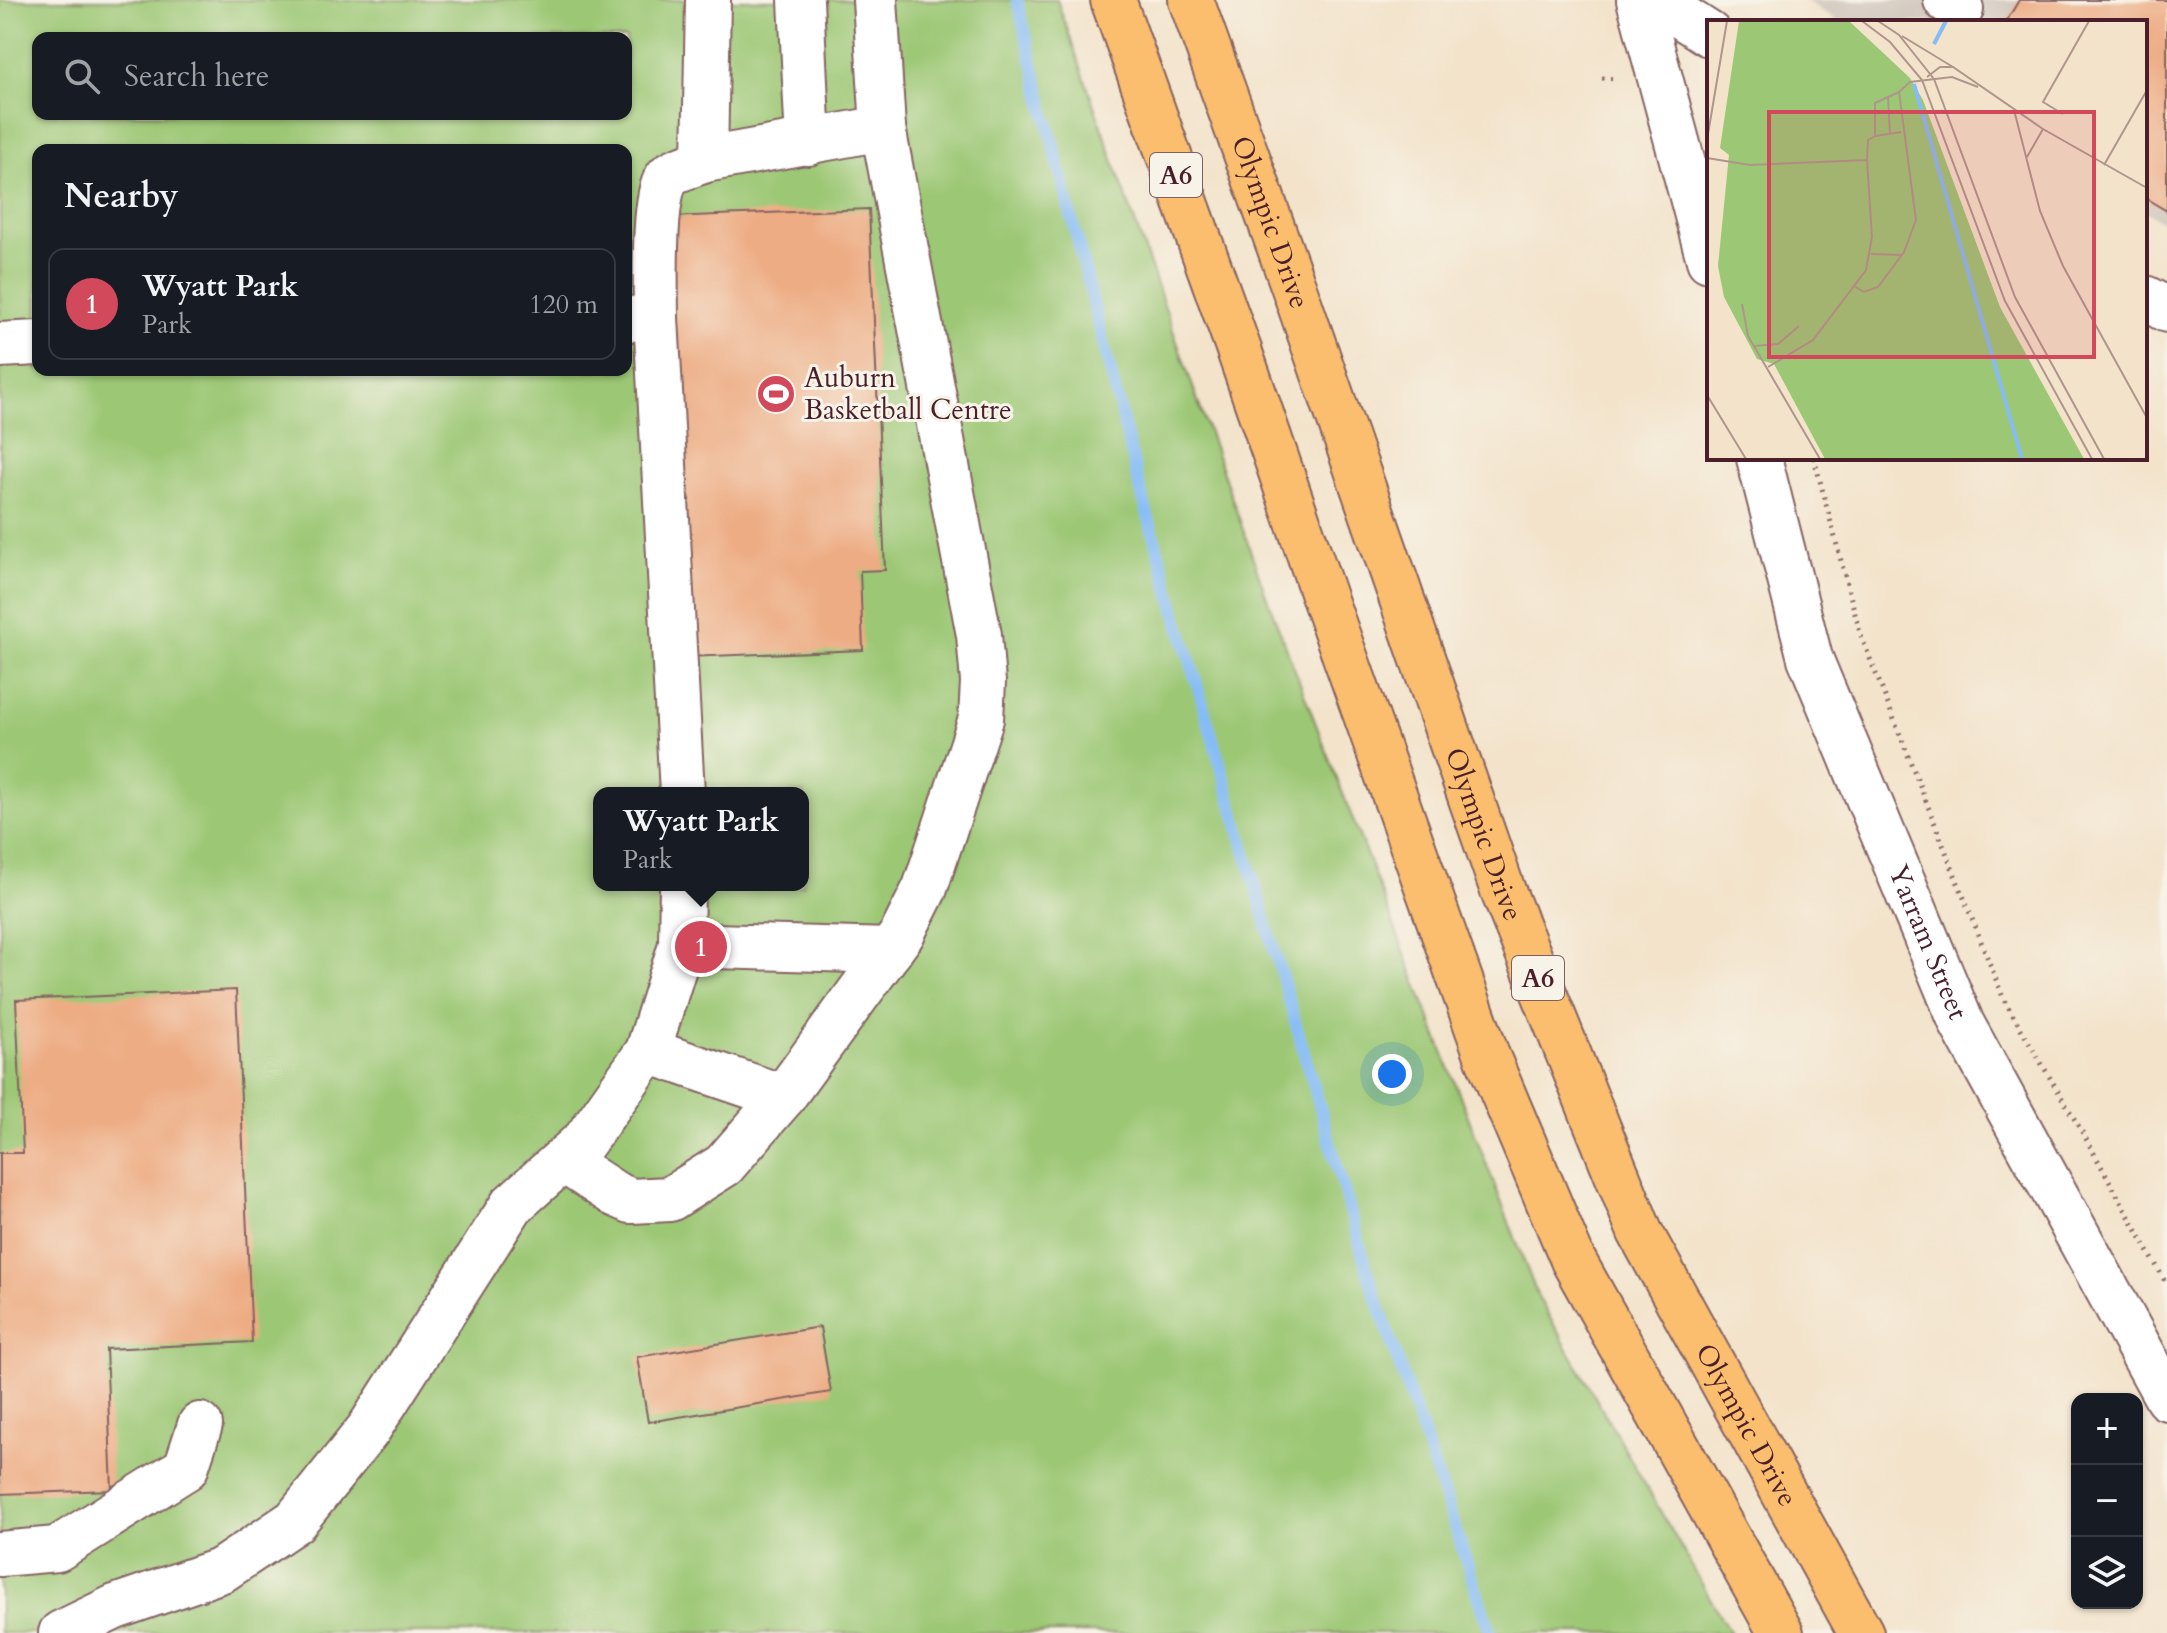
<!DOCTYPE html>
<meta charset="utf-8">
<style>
:root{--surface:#171b24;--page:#20242c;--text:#f1f3f6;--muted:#9ea1a6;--line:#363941;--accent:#d1495b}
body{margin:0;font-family:Cardo,serif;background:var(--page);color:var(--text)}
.controls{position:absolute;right:24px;bottom:24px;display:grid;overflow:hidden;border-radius:16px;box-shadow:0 2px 6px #0004}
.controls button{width:72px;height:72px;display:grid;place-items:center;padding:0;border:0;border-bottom:2px solid var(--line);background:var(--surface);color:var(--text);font:40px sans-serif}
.you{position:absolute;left:1392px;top:1074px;width:28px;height:28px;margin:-20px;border:6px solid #fff;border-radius:50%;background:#1a73e8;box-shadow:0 0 0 12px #1a73e833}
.badge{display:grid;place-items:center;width:52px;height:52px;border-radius:50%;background:var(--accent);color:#fff;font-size:26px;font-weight:700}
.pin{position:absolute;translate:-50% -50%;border:4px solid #fff;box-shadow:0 2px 8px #0006}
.popup{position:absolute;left:593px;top:787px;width:216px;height:104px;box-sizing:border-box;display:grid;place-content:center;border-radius:16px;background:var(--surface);filter:drop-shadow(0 2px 6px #0005);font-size:26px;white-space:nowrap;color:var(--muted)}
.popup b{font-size:30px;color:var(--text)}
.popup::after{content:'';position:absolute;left:50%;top:100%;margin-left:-16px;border:16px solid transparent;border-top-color:var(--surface)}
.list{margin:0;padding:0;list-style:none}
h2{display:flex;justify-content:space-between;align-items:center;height:104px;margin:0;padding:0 32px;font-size:34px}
h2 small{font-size:26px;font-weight:400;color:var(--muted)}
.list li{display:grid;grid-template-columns:52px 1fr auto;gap:24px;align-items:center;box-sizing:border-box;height:112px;margin:0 16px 16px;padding:0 16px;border:2px solid var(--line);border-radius:16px}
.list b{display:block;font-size:30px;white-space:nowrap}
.list p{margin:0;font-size:26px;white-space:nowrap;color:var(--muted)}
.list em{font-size:26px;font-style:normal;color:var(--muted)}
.icon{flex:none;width:44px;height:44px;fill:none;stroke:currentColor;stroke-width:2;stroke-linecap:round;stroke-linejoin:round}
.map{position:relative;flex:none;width:2167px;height:1633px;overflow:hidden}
.search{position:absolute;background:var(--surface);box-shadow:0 2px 6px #0004;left:32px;top:32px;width:600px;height:88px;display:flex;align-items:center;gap:20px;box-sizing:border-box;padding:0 28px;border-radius:16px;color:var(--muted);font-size:30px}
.panel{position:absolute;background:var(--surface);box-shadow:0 2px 6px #0004;left:32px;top:144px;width:600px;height:232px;border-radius:16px}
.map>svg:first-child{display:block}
.industrial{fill:#cdc2b9}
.green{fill:#9cc774;stroke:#737350;stroke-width:2;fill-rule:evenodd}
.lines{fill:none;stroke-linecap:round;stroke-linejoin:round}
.stream{stroke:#85bcf5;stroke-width:12}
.building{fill:#edac83}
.minor-casing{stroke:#856463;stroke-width:48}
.highway-casing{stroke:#856463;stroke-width:48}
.path{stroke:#856463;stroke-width:5;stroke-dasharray:2 6;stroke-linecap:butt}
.minor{stroke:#fff;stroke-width:44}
.highway{stroke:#fabe6e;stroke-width:44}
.labels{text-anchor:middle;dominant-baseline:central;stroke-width:6;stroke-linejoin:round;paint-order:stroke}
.shield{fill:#f7f3e8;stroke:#7e5f64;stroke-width:2}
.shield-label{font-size:26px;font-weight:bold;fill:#4a1f2b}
.street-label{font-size:28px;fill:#4a1f2b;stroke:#f7f3e8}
.poi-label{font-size:28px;fill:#4a1f2b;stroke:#f7f3e8;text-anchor:start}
.inset-river{fill:none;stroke:#85bcf5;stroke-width:4}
.inset-road{fill:none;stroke:#af958b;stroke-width:2}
.view{fill:#d1495b;fill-opacity:0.15;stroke:#d1495b;stroke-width:4}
.inset-edge{fill:none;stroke:#4a1f2b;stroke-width:4}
</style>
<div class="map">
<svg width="2167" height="1633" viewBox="0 0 2167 1633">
<rect width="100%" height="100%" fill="#f7f3e8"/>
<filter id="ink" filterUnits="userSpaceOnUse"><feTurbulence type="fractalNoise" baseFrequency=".0125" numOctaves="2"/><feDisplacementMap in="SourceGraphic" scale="16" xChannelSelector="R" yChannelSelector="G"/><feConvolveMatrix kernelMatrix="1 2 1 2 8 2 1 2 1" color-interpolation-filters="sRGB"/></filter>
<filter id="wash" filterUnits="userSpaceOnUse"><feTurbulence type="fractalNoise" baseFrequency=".006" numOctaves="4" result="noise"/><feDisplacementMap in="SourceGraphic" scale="32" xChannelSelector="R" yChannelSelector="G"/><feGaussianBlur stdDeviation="1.8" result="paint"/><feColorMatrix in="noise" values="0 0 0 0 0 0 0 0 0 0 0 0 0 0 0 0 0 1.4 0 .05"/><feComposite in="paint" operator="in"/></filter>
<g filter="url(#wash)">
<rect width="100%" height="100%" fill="#f3e3cb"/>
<!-- industrial -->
<path class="industrial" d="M1804,0H2167V225L2145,211V22H1839Z"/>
<!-- green -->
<path class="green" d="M0,0H1057L1267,598L1538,1297L1730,1633H0ZM38,38H626V114H38ZM38,150H626V370H38ZM599,793H803V885H599Z"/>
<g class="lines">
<!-- stream -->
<path class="stream" d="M1017,0L1138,481L1369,1276L1491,1633"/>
</g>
<g id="blocks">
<!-- building -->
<g class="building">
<path d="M2019,0H2167V211L2145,198V22H2006Z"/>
<path d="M869,209L885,570L860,571L863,650L687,657L668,217Z"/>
<path d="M236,990L252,1342L106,1349L112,1490L0,1494V1153H23L16,1000Z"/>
<path d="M820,1327L831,1392L648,1422L637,1357Z"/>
</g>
</g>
</g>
<g filter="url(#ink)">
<use href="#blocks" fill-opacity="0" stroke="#856463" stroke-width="2"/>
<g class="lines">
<defs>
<g id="minor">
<path d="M708,0L705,160L883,128"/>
<path d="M801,0L808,143"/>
<path d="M1639,0L1709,260"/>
<path d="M1656,0L1709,34"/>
<path d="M1946,0L1961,9"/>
<path d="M2145,298L2167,310"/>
<path d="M656,318C656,292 652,189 669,175C676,169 696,164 705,160"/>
<path d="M626,319L656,318L682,793"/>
<path d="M0,345L38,343"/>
<path id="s1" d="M1759,458L1810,658L1962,1024L2167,1398"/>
<path d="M681,945L890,951"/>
<path d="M648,1051L783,1097"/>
<path d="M563,1160L615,1194L631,1201L670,1199L724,1165L783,1097L902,934L925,888L981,719L983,682L979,635L883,128L875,0"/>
<path d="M0,1554L57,1549L186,1468L200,1425"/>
<path d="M61,1633L115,1607L222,1570L295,1521L368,1430L512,1205L585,1140L648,1051L681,945L682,885"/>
</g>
<g id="highway">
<path d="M1113,0L1239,350L1325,600L1488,1058L1573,1260L1781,1633"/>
<path id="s2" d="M1191,0L1294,288L1503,891L1640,1232L1861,1633"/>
</g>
</defs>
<!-- minor casing -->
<use href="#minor" class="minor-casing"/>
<!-- highway casing -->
<use href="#highway" class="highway-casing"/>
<!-- path -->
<g class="path">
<path d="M1602,78L1616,79"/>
<path d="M1814,458L1860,633L2004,1000L2085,1137L2167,1285"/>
</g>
<!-- minor -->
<use href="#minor" class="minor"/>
<!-- highway -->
<use href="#highway" class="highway"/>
</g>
</g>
<!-- icons -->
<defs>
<symbol id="stadium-disc" viewBox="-11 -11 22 22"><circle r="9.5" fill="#d1495b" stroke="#f7f3e8"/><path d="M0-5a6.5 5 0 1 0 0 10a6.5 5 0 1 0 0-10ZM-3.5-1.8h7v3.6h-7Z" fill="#fff"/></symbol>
</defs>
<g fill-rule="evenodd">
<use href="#stadium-disc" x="754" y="372" width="44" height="44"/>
</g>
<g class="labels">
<!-- shield labels -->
<g class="shield">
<rect x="1150" y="153" width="52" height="44" rx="6"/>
<rect x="1512" y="956" width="52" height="44" rx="6"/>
</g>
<g class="shield-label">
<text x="1176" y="175">A6</text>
<text x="1538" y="978">A6</text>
</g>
<!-- street labels -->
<g class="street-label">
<text stroke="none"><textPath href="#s2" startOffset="236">Olympic Drive</textPath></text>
<text stroke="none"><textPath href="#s2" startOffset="884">Olympic Drive</textPath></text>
<text stroke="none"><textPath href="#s1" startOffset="514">Yarram Street</textPath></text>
<text stroke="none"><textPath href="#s2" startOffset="1532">Olympic Drive</textPath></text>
</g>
<!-- poi labels -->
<g class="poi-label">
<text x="804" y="378">Auburn<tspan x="804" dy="32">Basketball Centre</tspan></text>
</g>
</g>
<!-- overview -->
<g transform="translate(1707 20)">
<rect width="440" height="440" fill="#f3e3cb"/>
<path d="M32,1H142L203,58L216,80L293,287L377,439H118L67,344L50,339L17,277L11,246L22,135L13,128Z" fill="#9cc774"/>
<path class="inset-river" d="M227,24L239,1M207,64L315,439"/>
<path class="inset-road" d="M155,1L183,22L215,60L298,281L385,439M171,1L192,15L227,59L308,277L397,439M195,16L246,47M220,57L233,47H246L336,109L440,168M192,72L168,83V116L194,112M181,76L183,114M307,90L333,191L356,246L440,398M356,94L336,82L382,1M0,120L20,1M320,137L336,109M0,138L43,145L160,140L165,217L159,250L106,320L61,347M160,140L161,120L168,116M397,145L440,70M164,234L196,235M147,266L157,272L171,267L197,232L209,200L192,72L203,62L245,57L271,67M35,284L41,316L113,439M47,326L71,324L92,306M0,375L39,439"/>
<path class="view" d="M62,92H387V337H62Z"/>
<rect width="440" height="440" class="inset-edge"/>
</g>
</svg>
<div class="controls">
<button>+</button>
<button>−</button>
<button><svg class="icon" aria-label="layers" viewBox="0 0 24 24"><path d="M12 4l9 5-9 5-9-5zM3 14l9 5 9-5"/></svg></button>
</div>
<div class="you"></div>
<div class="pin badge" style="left:701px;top:947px">1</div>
<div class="popup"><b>Wyatt Park</b>Park</div>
<div class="search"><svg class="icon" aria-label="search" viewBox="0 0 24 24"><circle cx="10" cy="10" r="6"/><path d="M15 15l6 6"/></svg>Search here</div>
<section class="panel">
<h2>Nearby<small></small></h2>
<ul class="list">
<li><span class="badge">1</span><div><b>Wyatt Park</b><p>Park</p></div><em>120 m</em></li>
</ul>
</section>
</div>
